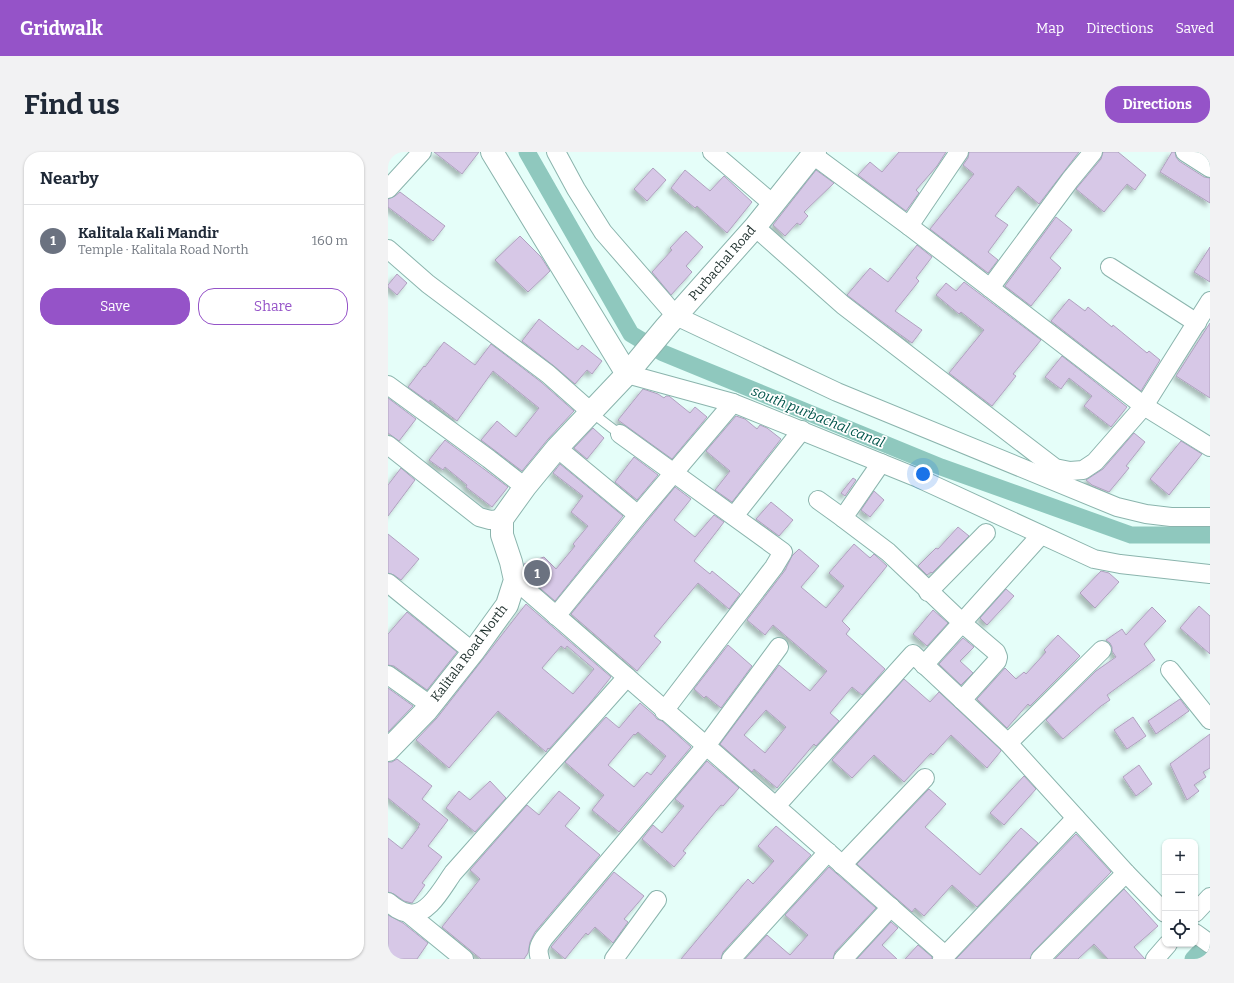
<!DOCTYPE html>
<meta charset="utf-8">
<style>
:root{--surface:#fff;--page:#f2f2f3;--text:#1f2937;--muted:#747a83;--line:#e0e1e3;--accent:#9553c8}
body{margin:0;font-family:Bitter,serif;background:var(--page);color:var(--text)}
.controls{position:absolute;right:12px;bottom:12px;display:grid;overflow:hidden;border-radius:8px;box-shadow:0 1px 3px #0004}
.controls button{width:36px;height:36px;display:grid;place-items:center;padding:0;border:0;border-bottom:1px solid var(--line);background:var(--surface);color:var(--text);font:20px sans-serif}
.you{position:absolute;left:535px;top:322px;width:14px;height:14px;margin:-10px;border:3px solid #fff;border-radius:50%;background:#1a73e8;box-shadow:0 0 0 6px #1a73e833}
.badge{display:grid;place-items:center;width:26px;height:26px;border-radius:50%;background:var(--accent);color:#fff;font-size:13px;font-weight:700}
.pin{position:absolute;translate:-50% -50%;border:2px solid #fff;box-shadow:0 1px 4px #0006}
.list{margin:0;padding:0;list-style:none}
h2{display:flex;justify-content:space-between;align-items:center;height:52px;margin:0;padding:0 16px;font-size:17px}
h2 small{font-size:13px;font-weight:400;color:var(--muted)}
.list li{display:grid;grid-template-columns:26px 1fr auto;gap:12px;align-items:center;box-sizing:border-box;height:72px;padding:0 16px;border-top:1px solid var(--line)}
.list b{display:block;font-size:15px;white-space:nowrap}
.list p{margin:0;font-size:13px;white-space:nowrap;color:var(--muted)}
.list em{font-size:13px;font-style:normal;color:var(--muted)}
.actions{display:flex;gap:8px;padding:12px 16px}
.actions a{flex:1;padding:9px 0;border:1px solid var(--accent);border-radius:16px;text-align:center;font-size:14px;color:var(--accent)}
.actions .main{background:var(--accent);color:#fff}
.icon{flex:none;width:22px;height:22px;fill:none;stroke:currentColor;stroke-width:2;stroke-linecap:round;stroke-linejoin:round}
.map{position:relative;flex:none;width:822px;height:807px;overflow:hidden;border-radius:16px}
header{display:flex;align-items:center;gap:24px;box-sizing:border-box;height:56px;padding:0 20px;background:var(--accent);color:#fff}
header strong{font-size:19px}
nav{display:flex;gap:22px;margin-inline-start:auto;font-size:14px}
.intro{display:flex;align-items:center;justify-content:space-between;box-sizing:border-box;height:96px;padding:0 24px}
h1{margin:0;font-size:28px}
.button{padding:10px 18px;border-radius:16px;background:var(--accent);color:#fff;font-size:14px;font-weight:700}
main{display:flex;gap:24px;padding:0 24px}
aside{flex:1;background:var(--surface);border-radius:16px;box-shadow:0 1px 3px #0004}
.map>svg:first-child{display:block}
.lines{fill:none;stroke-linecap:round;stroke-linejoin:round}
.canal{stroke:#8fc8be;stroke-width:17}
.building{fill:#d7c8e7;stroke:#b0a1bf;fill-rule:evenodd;filter:url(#shadow)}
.service-casing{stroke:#8bb4ad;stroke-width:11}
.minor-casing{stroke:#8bb4ad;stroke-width:20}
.tertiary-casing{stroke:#8bb4ad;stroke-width:24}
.service{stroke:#fff;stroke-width:9}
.minor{stroke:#fff;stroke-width:18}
.tertiary{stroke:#fff;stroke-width:22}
.labels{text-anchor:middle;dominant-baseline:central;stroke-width:3.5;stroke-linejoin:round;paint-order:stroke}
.street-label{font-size:13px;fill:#1c2d2a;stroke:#fff}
.water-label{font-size:14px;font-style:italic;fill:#00544b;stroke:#fff}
</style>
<header>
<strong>Gridwalk</strong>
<nav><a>Map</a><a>Directions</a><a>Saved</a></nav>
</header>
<div class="intro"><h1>Find us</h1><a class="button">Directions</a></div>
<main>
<aside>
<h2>Nearby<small></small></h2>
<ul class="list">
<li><span class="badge" style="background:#6b7280">1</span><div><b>Kalitala Kali Mandir</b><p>Temple · Kalitala Road North</p></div><em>160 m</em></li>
</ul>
<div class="actions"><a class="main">Save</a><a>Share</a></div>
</aside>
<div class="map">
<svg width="822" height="807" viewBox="0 0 822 807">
<defs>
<filter id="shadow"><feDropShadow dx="-3.5" dy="3.5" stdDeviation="2" flood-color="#0004"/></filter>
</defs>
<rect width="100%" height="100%" fill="#e5fef9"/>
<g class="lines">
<!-- canal -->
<g class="canal">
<path d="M139,0L243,182L275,201L553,315L743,383H822"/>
<path d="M805,807L822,789"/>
</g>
</g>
<!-- building -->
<g class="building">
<path d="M46,0H91L74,22Z"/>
<path d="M511,0H558L549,14L528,38L531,41L518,59L470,23L482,10L494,20Z"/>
<path d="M581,0H691L651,52L630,34L607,64L620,73L600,100L610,108L600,121L542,77L586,22L575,13L580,6Z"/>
<path d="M715,0H730L758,23L747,38L739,32L716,60L688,37L713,7Z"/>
<path d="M784,0H787L788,5L791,9L816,25L822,26V51L772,20Z"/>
<path d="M265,16L278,28L259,49L246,37Z"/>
<path d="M297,18L322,39L336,24L364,50L339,81L309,54L307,56L283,36Z"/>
<path d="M428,18L446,31L416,60L420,64L412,73L409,71L397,84L385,73Z"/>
<path d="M12,40L57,74L45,89L0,55V47L7,44Z"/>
<path d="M668,65L684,78L662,106L673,116L643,154L617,134Z"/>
<path d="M298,79L315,95L298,114L304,120L283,143L264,120L284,98L282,96Z"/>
<path d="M132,84L153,105L162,119L140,140L107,108Z"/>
<path d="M529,93L544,105L528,126L531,129L507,159L534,178L524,191L496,171L459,143L482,116L500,130Z"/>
<path d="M822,95V130L806,120Z"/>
<path d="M9,122L19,131L9,143L0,135V133Z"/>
<path d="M576,130L653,188L625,222L628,224L604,254L561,221L596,178L573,160L571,162L548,143L558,131L568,139Z"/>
<path d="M681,147L697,159L700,155L724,175L725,173L759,201L761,199L772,208L753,239L663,169Z"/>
<path d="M151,167L190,198L194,193L214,209L204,222L199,218L187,232L166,214L134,189Z"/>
<path d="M822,171V246L788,224Z"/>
<path d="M56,190L87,213L103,192L153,230L186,259L160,287L134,319L93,288L109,269L128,285L151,256L105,219L69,269L42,248L41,250L20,235L36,214L37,215Z"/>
<path d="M674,204L739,255L723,275L696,254L704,244L681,226L673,237L657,225Z"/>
<path d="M255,237L270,242L276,246L278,244H281L302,261L307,255L319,265L284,307L230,268Z"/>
<path d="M0,246L28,267L11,289L0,281Z"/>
<path d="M348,264L357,267L369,277L372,273L379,276L393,287L344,350L327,338L342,319L318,299Z"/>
<path d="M205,276L216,286L199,307L186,296Z"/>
<path d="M746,281L757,290L738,314L741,316L721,340L704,333L698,328L715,317Z"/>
<path d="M57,288L120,335L104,355L78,335L79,333L57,315L55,318L41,308Z"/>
<path d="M793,289L814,302L781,343L762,327Z"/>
<path d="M246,305L270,323L249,348L227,330Z"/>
<path d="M172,312L235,364L167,449L139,425L136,412L156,405L168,417L187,394L185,392L200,374L183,360L195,344L165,321Z"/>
<path d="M13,316L27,328L0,364V333Z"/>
<path d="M465,326L468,328L457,344L453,341Z"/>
<path d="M287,335L303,347L286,368L307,385L326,363L336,370L306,409L322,422L324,419L352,442L341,457L310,431L266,484L273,490L249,519L183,462Z"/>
<path d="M486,339L496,348L482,365L473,358Z"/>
<path d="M383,350L405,368L391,384L368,367Z"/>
<path d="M570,375L581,384L544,421L543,420L539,423L530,414L548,396L550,397Z"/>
<path d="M0,382L31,407L13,428L6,423L0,421Z"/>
<path d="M466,392L482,406L486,402L499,414L454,469L462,477L458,482L497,517L474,543L464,535L442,561L451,569L428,594L426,592L389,636L366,617L364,620L332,592L391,513L422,539L439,519L385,473L377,483L359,468L398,417V416L404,404L411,397L431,414L413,435L438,456L456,434L441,421ZM378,558L398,575L377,601L356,583Z"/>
<path d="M713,419L721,421L731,430L707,456L692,441Z"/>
<path d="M618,437L626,444L599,473L592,466Z"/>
<path d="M138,452L223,525L202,551L161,597L160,596L158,600L110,559L61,616L28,588L49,566ZM173,494L177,497L179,494L206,517L185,542L154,516Z"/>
<path d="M811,454L822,464V502L792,476Z"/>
<path d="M764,455L778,469L756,492L767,508L719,543L722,548L713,554L675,587L658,568L708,519L728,505L724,499V495L722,491L718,488L734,477L738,483Z"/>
<path d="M545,458L560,471L539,494L525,482Z"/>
<path d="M19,460L69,500L39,538L6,514L0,513V482Z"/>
<path d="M670,483L692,504L642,554L640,552L619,576L589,547L617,516L628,527L636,520L638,522L658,500L656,498Z"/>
<path d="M575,486L586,495L572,509L585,521L573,533L551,512Z"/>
<path d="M340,493L364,514L333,556L318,544L316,546L306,537Z"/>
<path d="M516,527L542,550L551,540L613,598V599L599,616L563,583L545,603L543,601L516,630L486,603L464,626L444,608Z"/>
<path d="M0,536L25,554L0,580Z"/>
<path d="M792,547L801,559L768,582L760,569Z"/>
<path d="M252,551L266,563L269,567L274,569L303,595L231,680L204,658L216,643L177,610L218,565L231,576ZM250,580L278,604L263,623L259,620L246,635L220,613L246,582L247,583Z"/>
<path d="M745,565L758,584L739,597L726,578Z"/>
<path d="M822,582V616L815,620L818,625L806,633L811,639L799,648L782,612Z"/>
<path d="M9,607L44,634L34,647L60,668L40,694L54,705L34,731L37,733L24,751L16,749L6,742L0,740V686L14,697L31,675H30L32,672L0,646V610H4Z"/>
<path d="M319,609L351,636L335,654L333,653L313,677L295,699L298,701L286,715L254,687L265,673L274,681L296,654L287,647Z"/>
<path d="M751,613L764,632L748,644L735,625Z"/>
<path d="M636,624L648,637L616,673L602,661Z"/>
<path d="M102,629L118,646L87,680L58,656L71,639L82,648Z"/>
<path d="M541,637L558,652L537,675L592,723L633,676L650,691L589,755L564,733L536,764L527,756L524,760L469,712Z"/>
<path d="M171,639L192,656L177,674L212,703L147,780L142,790L140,801L136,807H93L54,775L92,727L82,718L139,653L151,663Z"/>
<path d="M388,674L423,703L335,800L333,807H293L360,727L365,732L386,709L370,694Z"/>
<path d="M688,682L723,720L645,800L642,807H568Z"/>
<path d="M441,715L488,756L447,800L445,807H357L379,783L402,803L420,783L397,763Z"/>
<path d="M226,720L256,744L236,767L240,770L225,791L207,775L200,783L198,781L177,807L163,795Z"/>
<path d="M736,737L770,774L746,795L757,807H720L706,792L690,807H667Z"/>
<path d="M0,763L15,771L40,791L29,807H4L0,804Z"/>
<path d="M503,770L510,776L494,793L509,807H469Z"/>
<path d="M530,793L544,805V807H517Z"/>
</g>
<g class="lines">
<defs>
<path id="service" d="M203,260L225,277"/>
<g id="minor">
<path d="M168,0L188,37L215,80L288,164L449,240L729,355L758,362L783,365H822"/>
<path d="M324,0L385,52"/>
<path d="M797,0L822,16"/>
<path d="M425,3L521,74L756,254L822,295"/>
<path d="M0,37L34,0"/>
<path d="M521,74L571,0"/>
<path d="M367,75L455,153L667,316L682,319L695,318L707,310L756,254L822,149"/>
<path d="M0,97L40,132L160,222L203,260"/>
<path d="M722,115L809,171"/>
<path d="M602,136L682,28L705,0"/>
<path d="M239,222L345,251L530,326L706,407L732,412L822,422"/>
<path d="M0,233L101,307L137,335"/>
<path d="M232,282L395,400L386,415L276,559"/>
<path d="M0,293L91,365L102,368L114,367"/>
<path d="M169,296L250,363"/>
<path d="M493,311L455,366L500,400L581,477L608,500L610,505L609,509L574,548"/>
<path d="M430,348L455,366"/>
<path d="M346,364L414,278"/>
<path d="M0,431L85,500"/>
<path d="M540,440L598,381"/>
<path d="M168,464L250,363L345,251"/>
<path d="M536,513L653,383"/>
<path d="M782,518L822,568"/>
<path d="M0,523L42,553"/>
<path d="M239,525L400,665L557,803"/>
<path d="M620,591L714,498"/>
<path d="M388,654L525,502L620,591L738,721L777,761"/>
<path d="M454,713L537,626"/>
<path d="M0,750C6,755 12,760 20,761C39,766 55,735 65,721L239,525L127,428"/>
<path d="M807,761L822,745"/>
<path d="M21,762L76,807"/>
<path d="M807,781L822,792"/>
<path d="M152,807C149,798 151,793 156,786L318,594L391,495"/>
<path d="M226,807L269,748"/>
<path d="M343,807L440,700"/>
<path d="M455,807L503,755"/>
<path d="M554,807L688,666"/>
<path d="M652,807L738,721"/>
<path d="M767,807L780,792"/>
</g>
<g id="tertiary">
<path d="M104,0L239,222"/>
<path d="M0,598L39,558L85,500L119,453L127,428L123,410L114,383V367L137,335L169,296L239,222L278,175L367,75L427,0"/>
</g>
</defs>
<!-- service casing -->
<use href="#service" class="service-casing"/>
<!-- minor casing -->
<use href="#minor" class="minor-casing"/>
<!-- tertiary casing -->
<use href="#tertiary" class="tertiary-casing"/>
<!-- service -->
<use href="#service" class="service"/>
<!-- minor -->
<use href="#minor" class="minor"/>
<!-- tertiary -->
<use href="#tertiary" class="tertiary"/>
</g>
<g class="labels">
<!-- street labels -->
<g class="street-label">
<text transform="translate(334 111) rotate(-49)">Purbachal Road</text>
<text transform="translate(81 501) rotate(-53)">Kalitala Road North</text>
</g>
<!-- water labels -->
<g class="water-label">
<text transform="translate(430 265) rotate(22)">south purbachal canal</text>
</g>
</g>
</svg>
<div class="controls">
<button>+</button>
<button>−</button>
<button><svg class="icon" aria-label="locate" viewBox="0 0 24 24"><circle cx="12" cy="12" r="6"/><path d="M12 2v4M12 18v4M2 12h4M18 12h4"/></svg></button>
</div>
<div class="you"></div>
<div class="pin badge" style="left:149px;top:421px;background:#6b7280">1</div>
</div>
</main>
